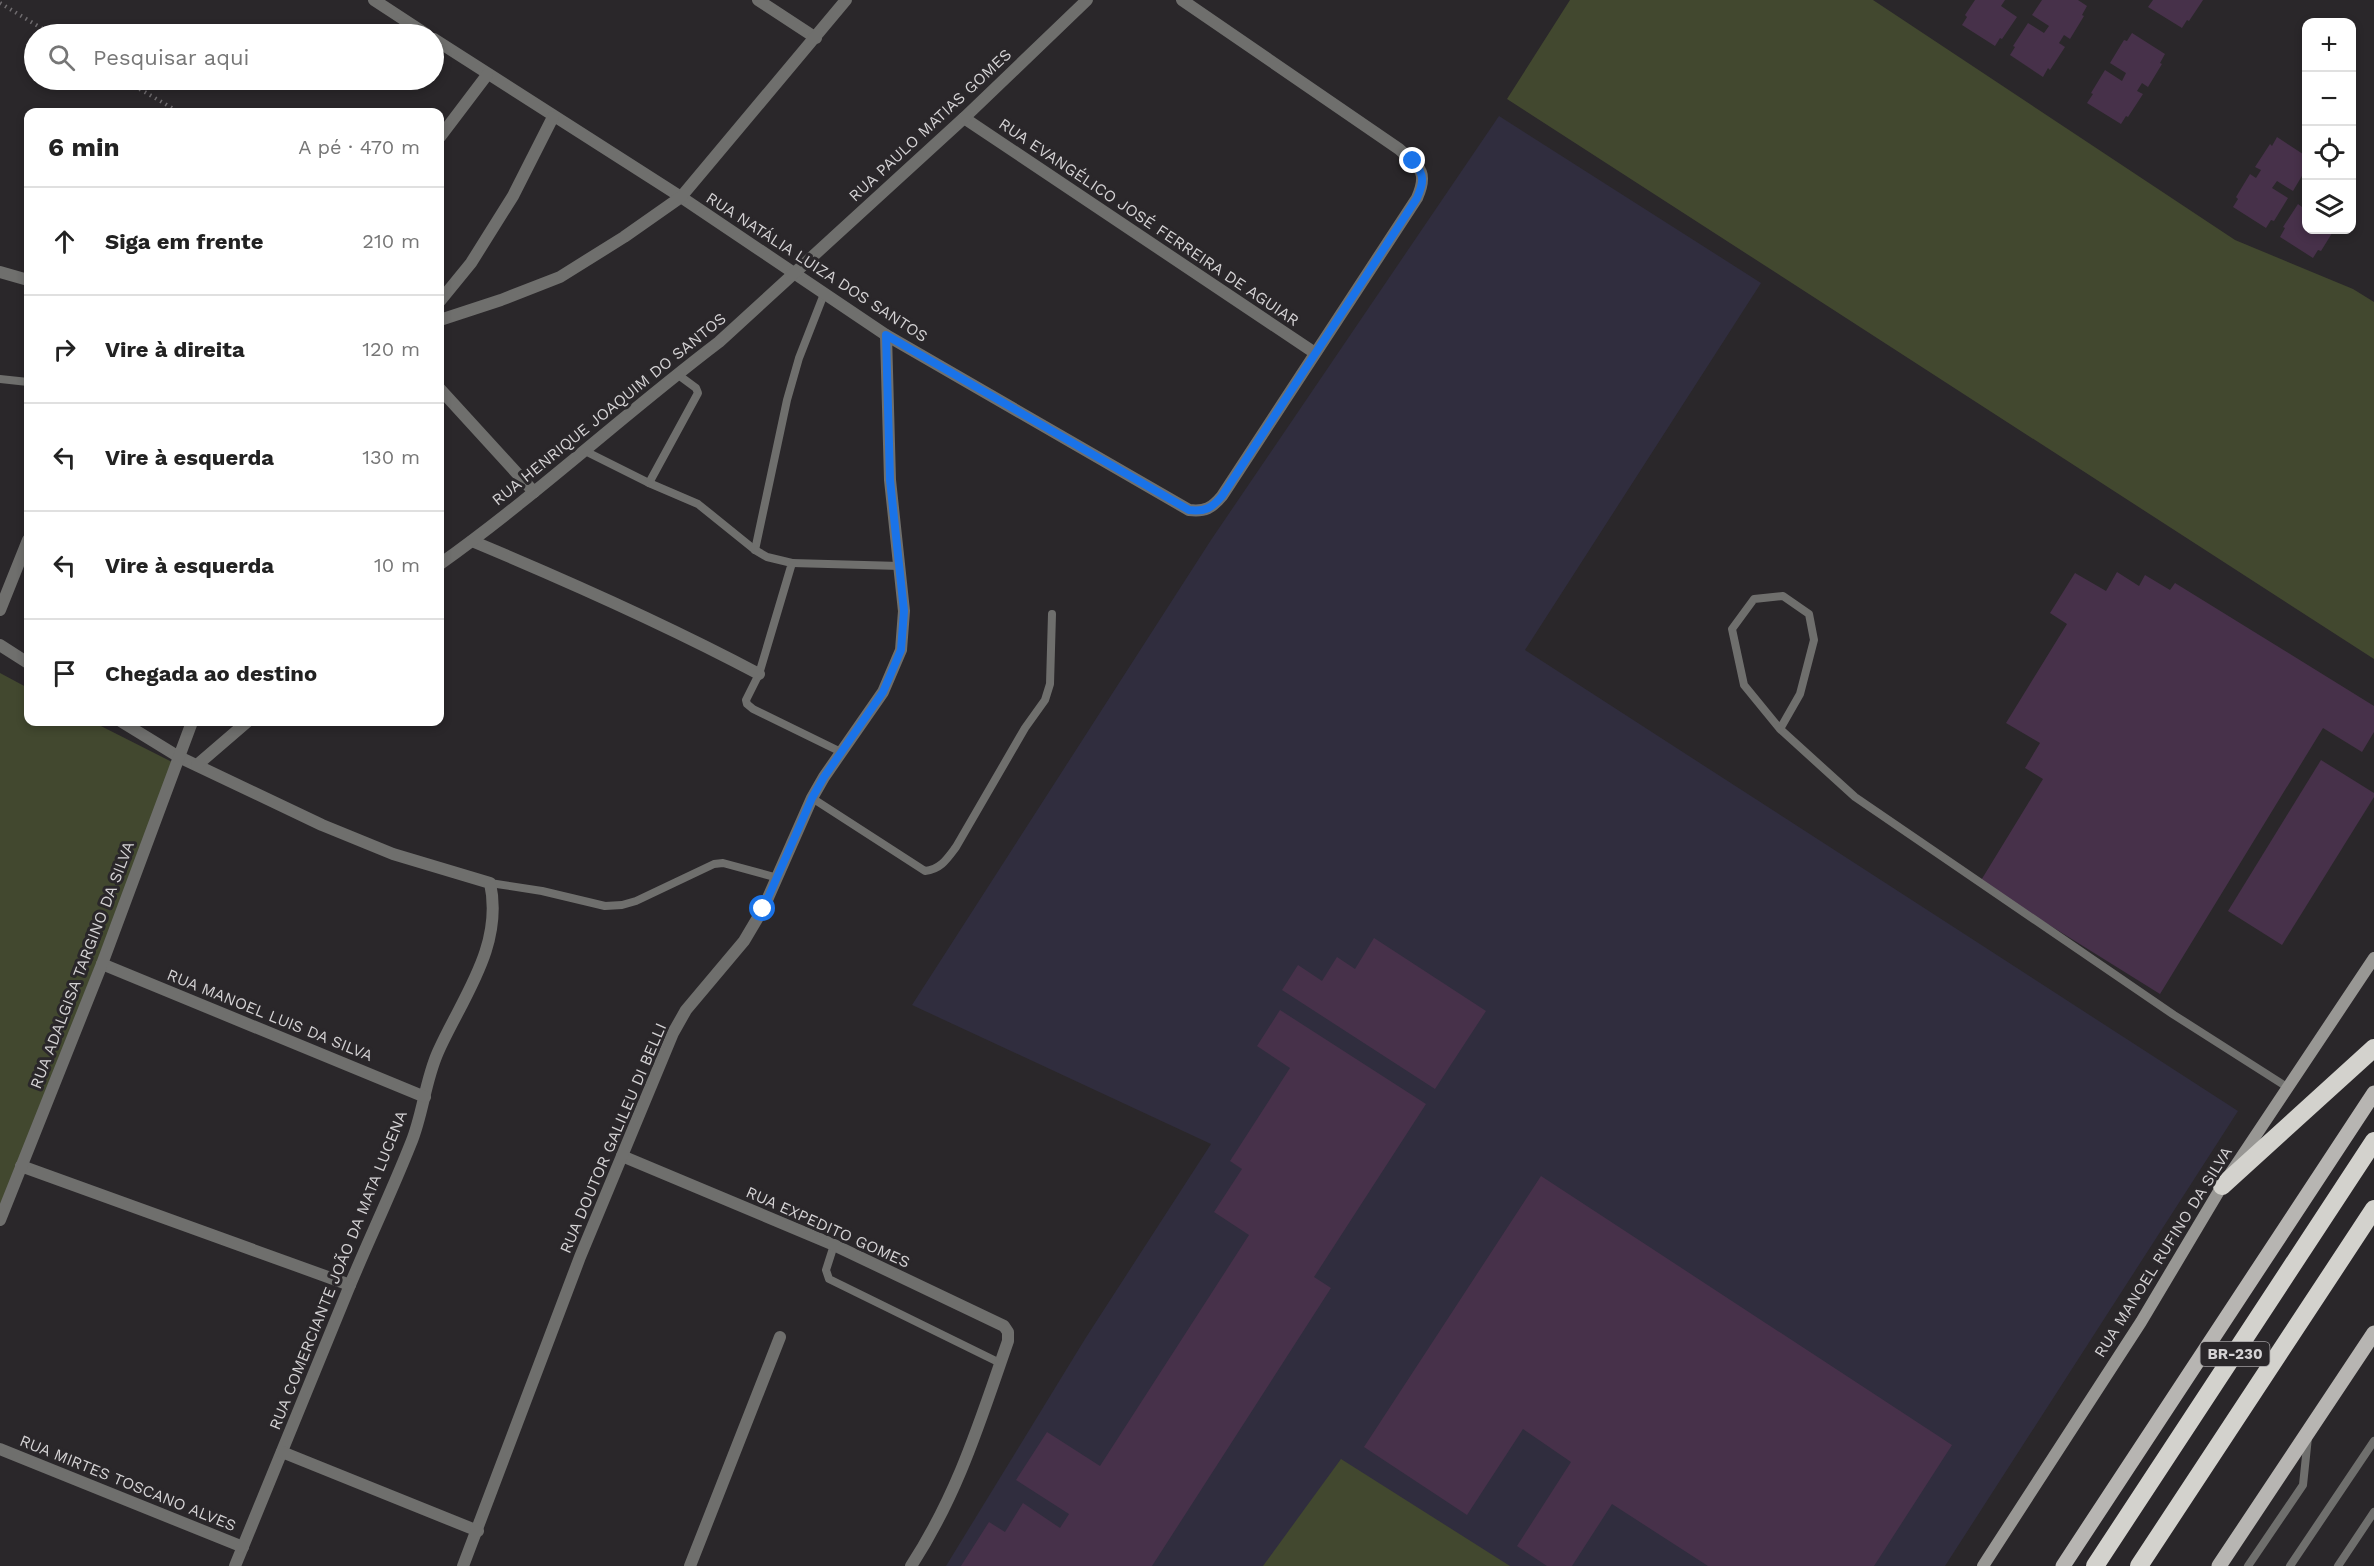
<!DOCTYPE html>
<html lang="pt">
<meta charset="utf-8">
<style>
:root{--surface:#fff;--page:#f2f2f2;--text:#222;--muted:#767676;--line:#e0e0e0}
body{margin:0;font-family:"Work Sans",sans-serif;background:var(--page);color:var(--text)}
.controls{position:absolute;right:18px;top:18px;display:grid;overflow:hidden;border-radius:12px;box-shadow:0 3px 9px #0003}
.controls button{width:54px;height:54px;display:grid;place-items:center;padding:0;border:0;border-bottom:2px solid var(--line);background:var(--surface);color:var(--text);font:30px sans-serif}
.stop{position:absolute;width:18px;height:18px;margin:-14px;border:4px solid #1a73e8;border-radius:50%;background:#fff}
.stop.end{background:#1a73e8;border-color:#fff;box-shadow:0 2px 6px #0008}
.list{margin:0;padding:0;list-style:none}
h2{display:flex;justify-content:space-between;align-items:center;height:78px;margin:0;padding:0 24px;font-size:26px}
h2 small{font-size:20px;font-weight:400;color:var(--muted)}
.list li{display:grid;grid-template-columns:39px 1fr auto;gap:18px;align-items:center;box-sizing:border-box;height:108px;padding:0 24px;border-top:2px solid var(--line)}
.list b{display:block;font-size:22px;white-space:nowrap}
.list em{font-size:20px;font-style:normal;color:var(--muted)}
.icon{flex:none;width:33px;height:33px;fill:none;stroke:currentColor;stroke-width:2;stroke-linecap:round;stroke-linejoin:round}
.map{position:relative;flex:none;width:2374px;height:1566px;overflow:hidden}
.search{position:absolute;background:var(--surface);box-shadow:0 3px 9px #0003;left:24px;top:24px;width:420px;height:66px;display:flex;align-items:center;gap:15px;box-sizing:border-box;padding:0 21px;border-radius:33px;color:var(--muted);font-size:22px}
.panel{position:absolute;background:var(--surface);box-shadow:0 3px 9px #0003;left:24px;top:108px;width:420px;height:618px;border-radius:12px}
.map>svg:first-child{display:block}
.industrial{fill:#302d3e}
.green{fill:#42482f}
.building{fill:#47314a}
.lines{fill:none;stroke-linecap:round;stroke-linejoin:round}
.path{stroke:#6f6c6f;stroke-width:4;stroke-dasharray:1.5 4.5;stroke-linecap:butt}
.lane{stroke:#6f6f6d;stroke-width:8}
.street{stroke:#6f6f6d;stroke-width:12}
.secondary{stroke:#989794;stroke-width:12}
.primary{stroke:#b7b5b2;stroke-width:15}
.highway{stroke:#d3d2cd;stroke-width:18}
.route{stroke:#1a73e8;stroke-width:8}
.labels{text-anchor:middle;dominant-baseline:central;stroke-width:6;stroke-linejoin:round;paint-order:stroke}
.shield{fill:#2a272a;stroke:#a19fa1;stroke-width:1.5}
.shield-label{font-size:15px;font-weight:bold;fill:#d4d2d4}
.street-label{font-size:16px;fill:#d4d2d4;stroke:#2a272a}
</style>
<div class="map">
<svg width="2374" height="1566" viewBox="0 0 2374 1566">
<rect width="100%" height="100%" fill="#2a272a"/>
<!-- industrial -->
<path class="industrial" d="M1499,116L1761,283L1525,650L2238,1111L1945,1566H946L1085,1339L1211,1144L912,1005L1211,540Z"/>
<!-- green -->
<g class="green">
<path d="M1570,0H1873L2235,240L2353,289L2374,302V659L1507,99Z"/>
<path d="M0,673L28,688V722H93L174,763L0,1211Z"/>
<path d="M1341,1459L1510,1566H1263Z"/>
</g>
<!-- building -->
<g class="building">
<path d="M1975,0H2005L2001,6L2017,17L2002,39L2000,38L1995,46L1962,25L1967,17L1965,15Z"/>
<path d="M2042,0H2078L2087,6L2082,15L2084,16L2070,39L2064,35L2059,43L2065,47L2050,70L2048,68L2043,77L2010,55L2015,47L2013,46L2028,23L2044,33L2049,26L2032,15Z"/>
<path d="M2153,0H2203L2189,21L2187,20L2182,28L2148,7Z"/>
<path d="M2132,33L2165,54L2160,63L2162,64L2148,87L2142,83L2137,91L2143,94L2128,117L2126,116L2121,124L2087,103L2093,94L2091,93L2105,70L2122,81L2126,73L2110,63L2124,40L2127,41Z"/>
<path d="M2277,137L2306,156V169L2293,191L2277,181L2272,188L2288,198L2274,221L2271,220L2266,228L2233,207L2238,199L2236,197L2250,174L2256,178L2261,170L2255,167L2270,144L2272,146Z"/>
<path d="M2298,204L2306,210V230H2334L2321,251L2318,250L2313,258L2280,237L2285,228L2283,227Z"/>
<path d="M2117,572L2139,586L2145,575L2170,590L2175,583L2374,706V732L2362,752L2323,728L2160,994L1980,882L2043,779L2025,768L2040,743L2006,723L2067,624L2050,613L2075,573L2106,591Z"/>
<path d="M2321,760L2374,793V797L2282,945L2228,911Z"/>
<path d="M1374,938L1486,1011L1435,1089L1282,990L1298,965L1322,981L1337,957L1355,969Z"/>
<path d="M1280,1010L1426,1104L1314,1277L1331,1288L1152,1566H961L989,1522L1005,1532L1023,1503L1060,1528L1069,1514L1016,1480L1047,1432L1100,1466L1249,1235L1214,1212L1242,1169L1230,1161L1290,1068L1257,1046Z"/>
<path d="M1541,1176L1952,1445L1874,1566H1708L1612,1504L1572,1566H1547L1517,1546L1571,1462L1523,1429L1467,1515L1364,1447Z"/>
</g>
<g class="lines">
<!-- path -->
<g class="path">
<path d="M0,3L51,34"/>
<path d="M124,80L179,112"/>
</g>
<!-- lane -->
<g class="lane">
<path d="M0,379L28,382"/>
<path d="M585,451L649,483L698,393L696,388L677,374"/>
<path d="M649,483L698,504L755,550L767,557L792,563L759,674L746,700L747,704L753,709L841,752"/>
<path d="M755,550L787,400L799,358L824,294"/>
<path d="M792,563L900,566"/>
<path d="M1780,729L1800,694L1814,640L1809,614L1783,596L1754,599L1732,629L1744,685L1780,729L1855,797L2174,1015L2287,1087"/>
<path d="M812,798L925,871C941,869 947,859 956,847L1025,728L1045,700L1050,684L1052,614"/>
<path d="M490,883L542,891L605,906L622,905L636,901L714,864L723,863L778,878"/>
<path d="M834,1245L826,1270L829,1279L1000,1363"/>
<path d="M2248,1566L2303,1485L2308,1437"/>
<path d="M2290,1566L2374,1441"/>
<path d="M2338,1566L2374,1512"/>
</g>
<!-- street -->
<g class="street">
<path d="M374,0L426,34"/>
<path d="M758,0L816,38"/>
<path d="M434,39L681,197L886,335L1189,510C1205,512 1212,508 1222,496L1417,198C1429,171 1419,167 1399,149L1182,0"/>
<path d="M964,118L1315,353"/>
<path d="M440,137L487,75"/>
<path d="M0,272L28,280"/>
<path d="M440,301L471,263L513,196L553,117"/>
<path d="M440,320L501,300L560,277L624,237L681,197L846,0"/>
<path d="M440,389L534,492"/>
<path d="M472,541C570,582 665,624 759,674"/>
<path d="M440,564C537,495 624,414 719,342L964,118L1087,0"/>
<path d="M0,610L28,540"/>
<path d="M0,645L28,663"/>
<path d="M122,722L179,757L322,825L393,854L490,883C504,946 462,998 438,1052C425,1081 423,1114 411,1143C392,1191 370,1237 350,1285C311,1378 273,1472 235,1566"/>
<path d="M197,765L247,722"/>
<path d="M102,964L425,1097"/>
<path d="M622,1156L834,1245L1004,1326L1008,1332V1341C980,1421 958,1494 911,1566"/>
<path d="M21,1166L350,1285"/>
<path d="M0,1220L102,964L192,722"/>
<path d="M0,1449L243,1547"/>
<path d="M282,1452L478,1531"/>
<path d="M463,1566L580,1257L673,1033L686,1010L744,941L763,909L812,798L824,777L883,692L901,650L904,611L890,480L886,335"/>
<path d="M690,1566L780,1337"/>
</g>
<!-- secondary -->
<path class="secondary" d="M1983,1566L2141,1322L2222,1186L2374,958"/>
<!-- primary -->
<g class="primary">
<path d="M2063,1566L2374,1093"/>
<path d="M2219,1566L2374,1333"/>
</g>
<!-- highway -->
<g class="highway">
<path d="M2222,1186L2374,1048"/>
<path d="M2095,1566L2374,1141"/>
<path d="M2139,1566L2374,1209"/>
</g>
</g>
<g class="lines">
<!-- route -->
<path class="route" d="M763,909L812,798L824,777L883,692L901,650L904,611L890,480L886,335L1189,510C1205,512 1212,508 1222,496L1417,198C1424,182 1425,175 1413,161"/>
</g>
<g class="labels">
<!-- shield labels -->
<rect class="shield" x="2200.5" y="1342" width="69" height="24" rx="4.5"/>
<g class="shield-label">
<text x="2235" y="1354">BR-230</text>
</g>
<!-- street labels -->
<g class="street-label">
<text transform="translate(930 125) rotate(-43)">RUA PAULO MATIAS GOMES</text>
<text transform="translate(1149 222) rotate(34)">RUA EVANGÉLICO JOSÉ FERREIRA DE AGUIAR</text>
<text transform="translate(817 267) rotate(33)">RUA NATÁLIA LUIZA DOS SANTOS</text>
<text transform="translate(609 409) rotate(-39)">RUA HENRIQUE JOAQUIM DO SANTOS</text>
<text transform="translate(82 965) rotate(-69)">RUA ADALGISA TARGINO DA SILVA</text>
<text transform="translate(270 1015) rotate(22)">RUA MANOEL LUIS DA SILVA</text>
<text transform="translate(613 1138) rotate(-67)">RUA DOUTOR GALILEU DI BELLI</text>
<text transform="translate(828 1227) rotate(24)">RUA EXPEDITO GOMES</text>
<text transform="translate(2163 1252) rotate(-58)">RUA MANOEL RUFINO DA SILVA</text>
<text transform="translate(338 1270) rotate(-68)">RUA COMERCIANTE JOÃO DA MATA LUCENA</text>
<text transform="translate(128 1483) rotate(22)">RUA MIRTES TOSCANO ALVES</text>
</g>
</g>
</svg>
<div class="controls">
<button>+</button>
<button>−</button>
<button><svg class="icon" aria-label="locate" viewBox="0 0 24 24"><circle cx="12" cy="12" r="6"/><path d="M12 2v4M12 18v4M2 12h4M18 12h4"/></svg></button>
<button><svg class="icon" aria-label="layers" viewBox="0 0 24 24"><path d="M12 4l9 5-9 5-9-5zM3 14l9 5 9-5"/></svg></button>
</div>
<div class="stop" style="left:763px;top:909px"></div>
<div class="stop end" style="left:1413px;top:161px"></div>
<div class="search"><svg class="icon" aria-label="search" viewBox="0 0 24 24"><circle cx="10" cy="10" r="6"/><path d="M15 15l6 6"/></svg>Pesquisar aqui</div>
<section class="panel">
<h2>6 min<small>A pé · 470 m</small></h2>
<ul class="list">
<li><svg class="icon" aria-label="ahead" viewBox="0 0 24 24"><path d="M12 20V5M6 11l6-6 6 6"/></svg><div><b>Siga em frente</b></div><em>210 m</em></li>
<li><svg class="icon" aria-label="right" viewBox="0 0 24 24"><path d="M7 20v-9h11M14 6l5 5-5 5"/></svg><div><b>Vire à direita</b></div><em>120 m</em></li>
<li><svg class="icon" aria-label="left" viewBox="0 0 24 24"><path d="M17 20v-9H6M10 6l-5 5 5 5"/></svg><div><b>Vire à esquerda</b></div><em>130 m</em></li>
<li><svg class="icon" aria-label="left" viewBox="0 0 24 24"><path d="M17 20v-9H6M10 6l-5 5 5 5"/></svg><div><b>Vire à esquerda</b></div><em>10 m</em></li>
<li><svg class="icon" aria-label="arrive" viewBox="0 0 24 24"><path d="M6 21V4h12l-3 4 3 4H6"/></svg><div><b>Chegada ao destino</b></div></li>
</ul>
</section>
</div>
